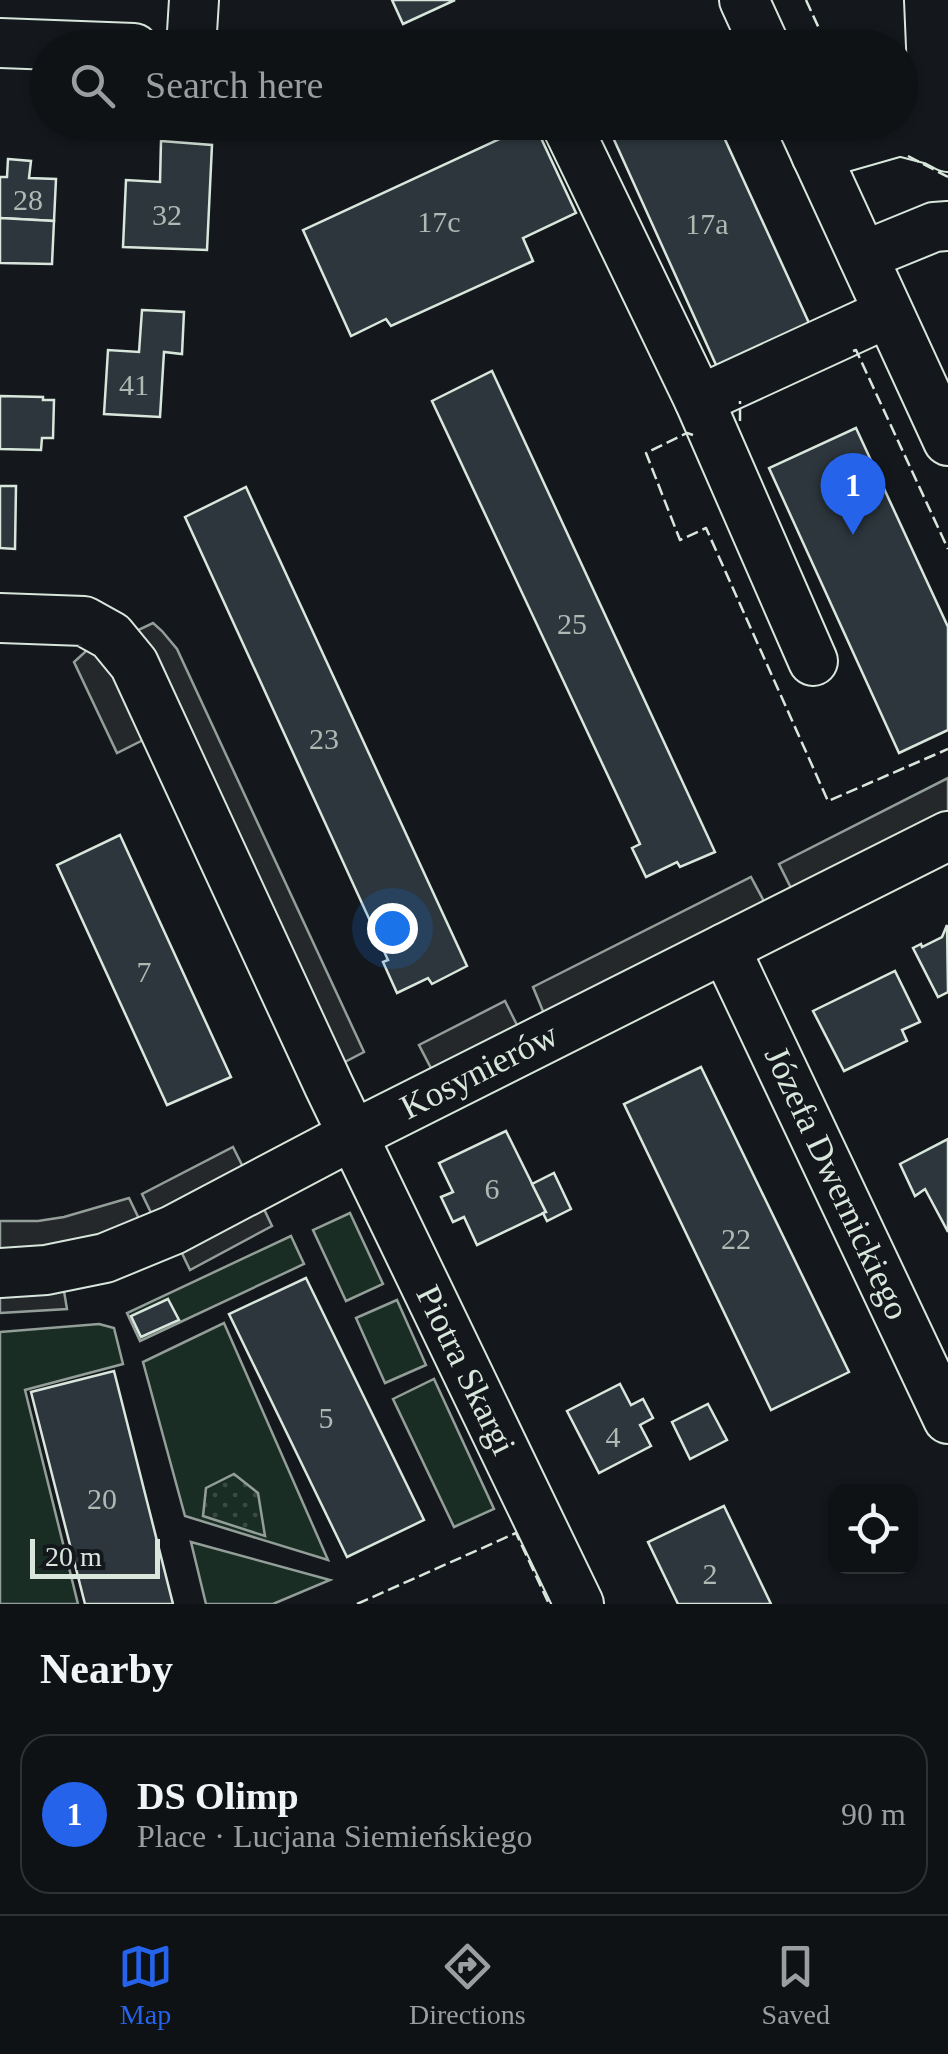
<!DOCTYPE html>
<meta charset="utf-8">
<style>
:root{--surface:#0f1215;--page:#181b1e;--text:#f1f3f6;--muted:#9b9ea0;--line:#2f3234;--accent:#2563eb}
body{margin:0;font-family:"Times New Roman",serif;background:var(--page);color:var(--text)}
.controls{position:absolute;right:30px;bottom:30px;display:grid;overflow:hidden;border-radius:20px;box-shadow:0 2px 8px #0004}
.controls button{width:90px;height:90px;display:grid;place-items:center;padding:0;border:0;border-bottom:2px solid var(--line);background:var(--surface);color:var(--text);font:50px sans-serif}
.scale{position:absolute;left:30px;bottom:25px;width:130px;box-sizing:border-box;padding-left:10px;border:5px solid #d8e6dc;border-top:0;font-size:28px;line-height:35px;white-space:nowrap;color:#d8e6dc;-webkit-text-stroke:8px #14181c;paint-order:stroke}
.you{position:absolute;left:392px;top:928px;width:35px;height:35px;margin:-25px;border:8px solid #fff;border-radius:50%;background:#1a73e8;box-shadow:0 0 0 15px #1a73e833}
.badge{display:grid;place-items:center;width:65px;height:65px;border-radius:50%;background:var(--accent);color:#fff;font-size:32px;font-weight:700}
.pin{position:absolute;translate:-50% -82px;filter:drop-shadow(0 2px 5px #0008)}
.pin::after{content:'';position:absolute;top:52px;width:35px;height:30px;background:inherit;clip-path:polygon(0 0,100% 0,50% 100%)}
.list{margin:0;padding:0;list-style:none}
h2{display:flex;justify-content:space-between;align-items:center;height:130px;margin:0;padding:0 40px;font-size:42px}
h2 small{font-size:32px;font-weight:400;color:var(--muted)}
.list li{display:grid;grid-template-columns:65px 1fr auto;gap:30px;align-items:center;box-sizing:border-box;height:160px;margin:0 20px 20px;padding:0 20px;border:2px solid var(--line);border-radius:30px}
.list b{display:block;font-size:38px;white-space:nowrap}
.list p{margin:0;font-size:32px;white-space:nowrap;color:var(--muted)}
.list em{font-size:32px;font-style:normal;color:var(--muted)}
.icon{flex:none;width:55px;height:55px;fill:none;stroke:currentColor;stroke-width:2;stroke-linecap:round;stroke-linejoin:round}
.map{position:relative;flex:none;width:948px;height:1604px;overflow:hidden}
.search{position:absolute;background:var(--surface);box-shadow:0 2px 8px #0004;left:30px;right:30px;top:30px;height:110px;display:flex;align-items:center;gap:25px;box-sizing:border-box;padding:0 35px;border-radius:55px;color:var(--muted);font-size:38px}
.sheet{height:310px;background:var(--surface)}
nav{display:flex;justify-content:space-around;align-items:center;box-sizing:border-box;height:140px;border-top:2px solid var(--line);background:var(--surface);font-size:28px;color:var(--muted)}
nav a{display:grid;justify-items:center;gap:5px}
nav .on{color:var(--accent)}
.map>svg:first-child{display:block}
.green{fill:#1a2d24;stroke:#939e99;stroke-width:2.5}
.park{fill:url(#park-dots);stroke:#939e99;stroke-width:2.5}
.parking{fill:#24282b;stroke:#939e99;stroke-width:2.5}
.building{fill:#2c363c;stroke:#d8e6dc;stroke-width:2.5}
.lines{fill:none;stroke-linecap:round;stroke-linejoin:round}
.minor-casing{stroke:#d8e6dc;stroke-width:52}
.minor{stroke:#14181c;stroke-width:48}
.fence{stroke:#d8e6dc;stroke-width:2.5;stroke-dasharray:12 5;stroke-linecap:butt}
.labels{text-anchor:middle;dominant-baseline:central;stroke-width:8;stroke-linejoin:round;paint-order:stroke}
.number-label{font-size:30px;fill:#adbab4}
.street-label{font-size:35px;fill:#d8e6dc;stroke:#14181c}
</style>
<div class="map">
<svg width="948" height="1604" viewBox="0 0 948 1604">
<defs>
<pattern id="park-dots" width="8" height="8" patternUnits="userSpaceOnUse" patternTransform="scale(2.5)"><rect width="8" height="8" fill="#1a2d24"/><path d="M2 2h.1M6 6h.1" fill="none" stroke="#3b4b43" stroke-width="1.8" stroke-linecap="round"/></pattern>
</defs>
<rect width="100%" height="100%" fill="#14181c"/>
<!-- green -->
<g class="green">
<path d="M350,1213L383,1284L346,1301L313,1230Z"/>
<path d="M291,1236L304,1264L140,1341L127,1313Z"/>
<path d="M397,1300L426,1365L385,1383L356,1318Z"/>
<path d="M224,1323L328,1560L185,1516L143,1362Z"/>
<path d="M99,1324L114,1328L123,1364L25,1390L78,1604H0V1332Z"/>
<path d="M434,1379L494,1509L454,1527L393,1399Z"/>
<path d="M191,1542L330,1580L273,1604H206Z"/>
</g>
<!-- park -->
<path class="park" d="M234,1474L258,1493L265,1536L203,1516L206,1488Z"/>
<!-- parking -->
<g class="parking">
<path d="M153,623L162,631L177,649L364,1052L337,1066L136,631Z"/>
<path d="M96,642L147,738L117,753L74,662Z"/>
<path d="M948,778V812L793,892L779,864Z"/>
<path d="M751,877L766,905L545,1016L533,987Z"/>
<path d="M505,1001L519,1029L433,1072L419,1045Z"/>
<path d="M233,1147L245,1171L154,1219L142,1194Z"/>
<path d="M129,1198L142,1225L45,1248L0,1250V1221H38L64,1217Z"/>
<path d="M263,1207L272,1226L190,1270L180,1249Z"/>
<path d="M63,1285L67,1309L0,1313V1289Z"/>
</g>
<!-- building -->
<g class="building">
<path d="M392,0H455L403,24Z"/>
<path d="M606,122H717L809,323L717,367Z"/>
<path d="M534,123L576,213L523,238L533,261L391,326L386,319L351,336L303,230Z"/>
<path d="M161,141L212,145L207,250L123,247L126,180L160,182Z"/>
<path d="M8,159L31,161L29,178L56,179L54,221L0,218V177H7Z"/>
<path d="M0,218L54,221L52,264L0,263Z"/>
<path d="M142,310L184,312L182,354L164,352L160,417L104,414L108,350L139,352Z"/>
<path d="M492,371L715,852L680,867L677,862L646,877L632,848L640,844L432,401Z"/>
<path d="M0,396L43,397V400H54L53,438H42L41,450L0,449Z"/>
<path d="M856,428L948,627V730L899,753L769,468Z"/>
<path d="M0,486H16L15,549L0,548Z"/>
<path d="M246,487L467,966L432,984L428,978L397,993L383,962L388,960L185,517Z"/>
<path d="M120,835L231,1077L167,1105L57,865Z"/>
<path d="M947,925L948,992L938,997L913,948L921,944L922,947L942,937Z"/>
<path d="M895,971L920,1022L902,1030L907,1041L844,1071L813,1011Z"/>
<path d="M701,1067L849,1372L771,1410L624,1104Z"/>
<path d="M506,1131L546,1212L477,1245L464,1217L453,1222L441,1197L453,1192L439,1163Z"/>
<path d="M948,1139V1232L925,1189L915,1196L900,1164Z"/>
<path d="M554,1173L571,1209L547,1221L543,1213L546,1212L532,1184Z"/>
<path d="M306,1278L424,1520L347,1557L229,1314Z"/>
<path d="M168,1299L179,1320L141,1337L131,1316Z"/>
<path d="M114,1371L173,1604H85L31,1392Z"/>
<path d="M620,1384L631,1405L643,1399L653,1418L640,1425L651,1446L599,1473L567,1411Z"/>
<path d="M708,1404L727,1440L690,1459L672,1422Z"/>
<path d="M724,1506L771,1604H678L648,1542Z"/>
</g>
<g class="lines">
<defs>
<g id="minor">
<path d="M744,0L766,48"/>
<path d="M929,0L935,140"/>
<path d="M0,43L134,48"/>
<path d="M191,48L194,0"/>
<path d="M565,122L699,400L813,661"/>
<path d="M801,122L948,441"/>
<path d="M816,155L900,131L935,140L948,147"/>
<path d="M863,256L934,227L948,226"/>
<path d="M699,400L888,313"/>
<path d="M0,618L84,621L111,636L134,664L329,1086L579,1604"/>
<path d="M725,948L948,1419"/>
<path d="M0,1273L46,1270L105,1258L173,1230L353,1135L948,836"/>
</g>
</defs>
<!-- minor casing -->
<use href="#minor" class="minor-casing"/>
<!-- minor -->
<use href="#minor" class="minor"/>
<!-- fence -->
<g class="fence">
<path d="M806,0L828,48"/>
<path d="M908,156L948,177"/>
<path d="M853,351L856,350L948,549"/>
<path d="M740,421V401"/>
<path d="M693,435L687,433L646,453L680,540L706,528L828,801L948,749"/>
<path d="M357,1604L516,1533L549,1604"/>
</g>
</g>
<g class="labels">
<!-- number labels -->
<g class="number-label">
<text x="28" y="199">28</text>
<text x="167" y="214">32</text>
<text x="439" y="221">17c</text>
<text x="707" y="223">17a</text>
<text x="134" y="384">41</text>
<text x="572" y="623">25</text>
<text x="324" y="738">23</text>
<text x="144" y="971">7</text>
<text x="492" y="1188">6</text>
<text x="736" y="1238">22</text>
<text x="326" y="1417">5</text>
<text x="613" y="1436">4</text>
<text x="102" y="1498">20</text>
<text x="710" y="1573">2</text>
</g>
<!-- street labels -->
<g class="street-label">
<text transform="translate(479 1071) rotate(-27)">Kosynierów</text>
<text transform="translate(837 1183) rotate(65)">Józefa Dwernickiego</text>
<text transform="translate(466 1370) rotate(64)">Piotra Skargi</text>
</g>
</g>
</svg>
<div class="controls">
<button><svg class="icon" aria-label="locate" viewBox="0 0 24 24"><circle cx="12" cy="12" r="6"/><path d="M12 2v4M12 18v4M2 12h4M18 12h4"/></svg></button>
</div>
<div class="scale">20 m</div>
<div class="you"></div>
<div class="pin badge" style="left:853px;top:535px">1</div>
<div class="search"><svg class="icon" aria-label="search" viewBox="0 0 24 24"><circle cx="10" cy="10" r="6"/><path d="M15 15l6 6"/></svg>Search here</div>
</div>
<section class="sheet">
<h2>Nearby<small></small></h2>
<ul class="list">
<li><span class="badge">1</span><div><b>DS Olimp</b><p>Place · Lucjana Siemieńskiego</p></div><em>90 m</em></li>
</ul>
</section>
<nav>
<a class="on"><svg class="icon" aria-label="map" viewBox="0 0 24 24"><path d="M3 6l6-2 6 2 6-2v14l-6 2-6-2-6 2zM9 4v14M15 6v14"/></svg>Map</a>
<a><svg class="icon" aria-label="directions" viewBox="0 0 24 24"><path d="M12 3l9 9-9 9-9-9zM9 14v-3h6M13 9l2 2-2 2"/></svg>Directions</a>
<a><svg class="icon" aria-label="saved" viewBox="0 0 24 24"><path d="M7 4h10v16l-5-4-5 4z"/></svg>Saved</a>
</nav>
